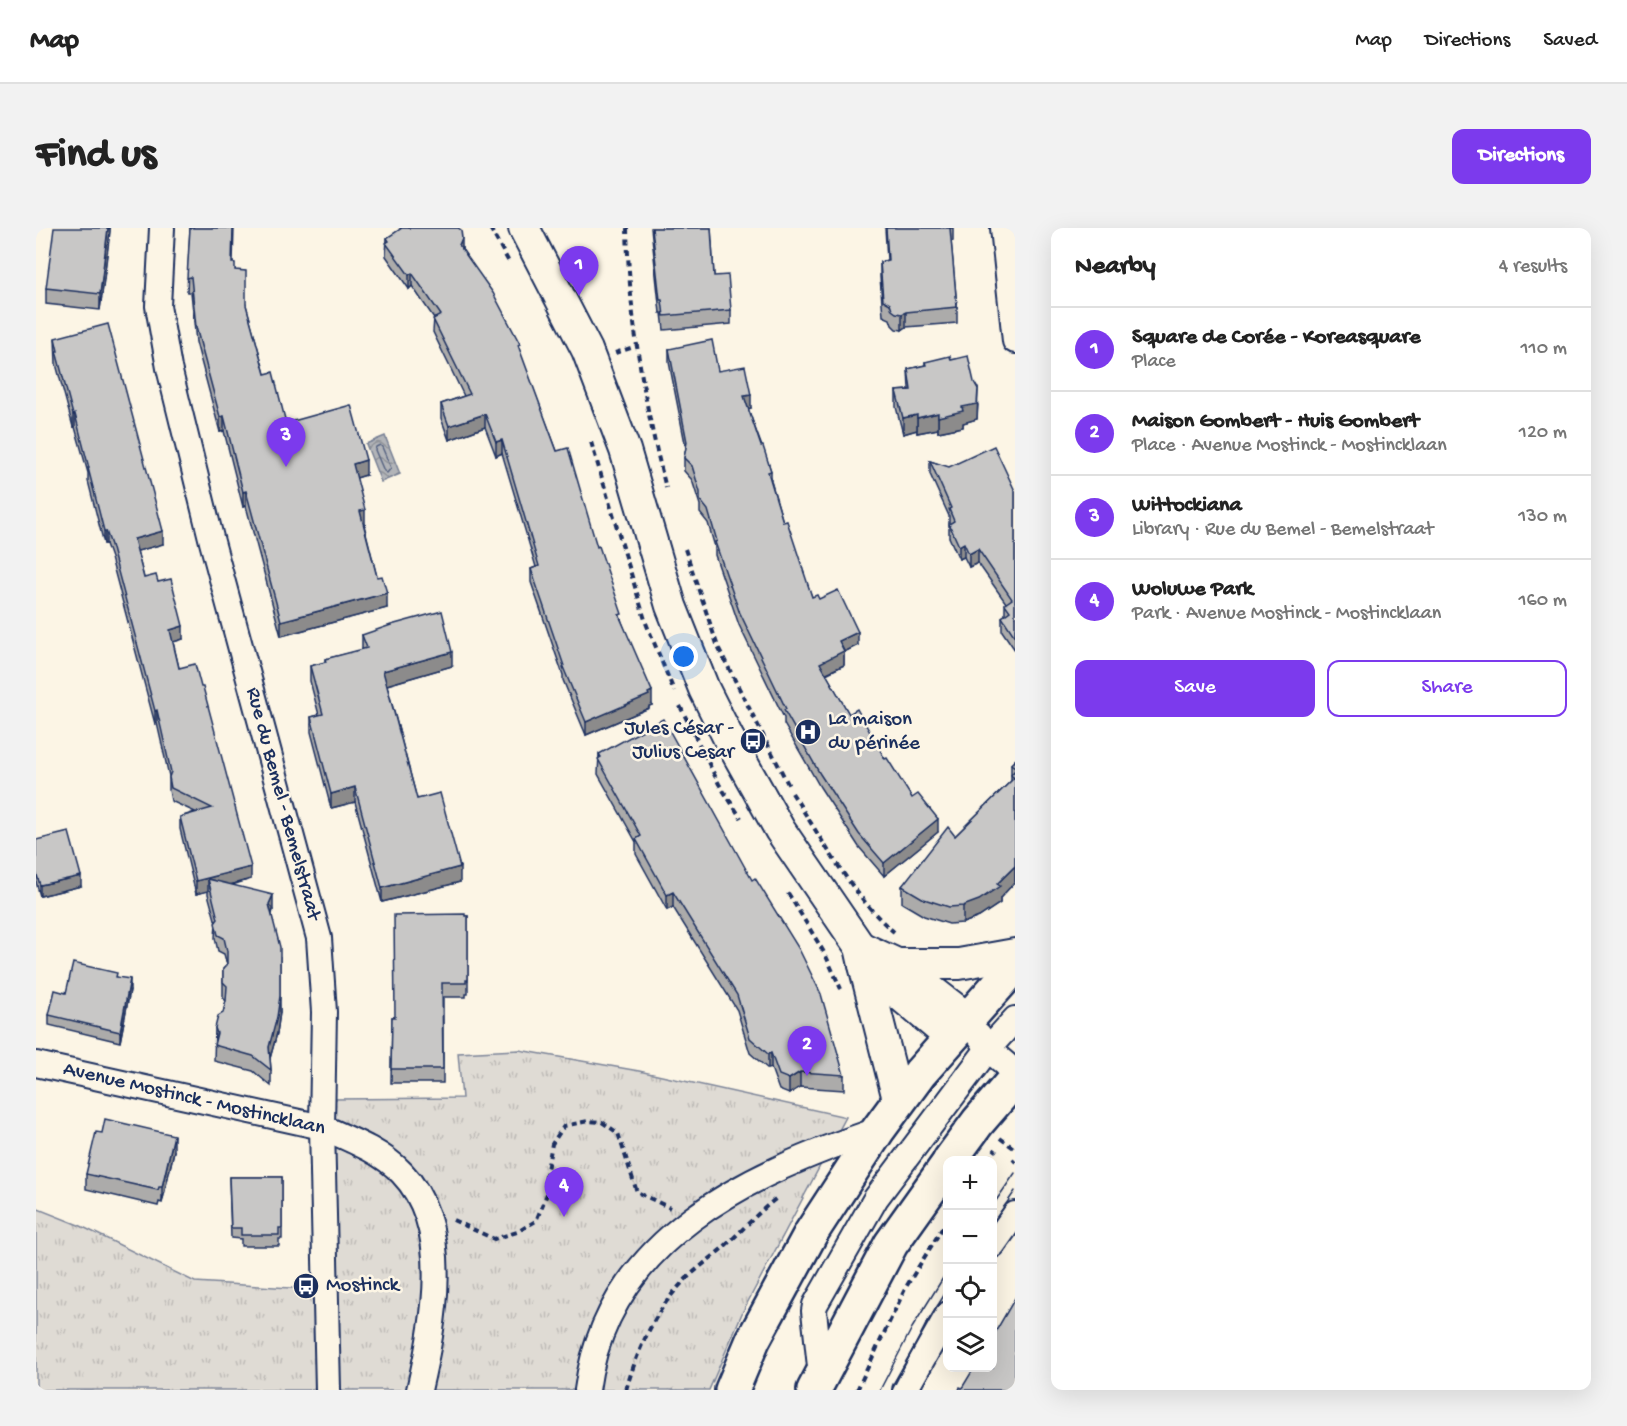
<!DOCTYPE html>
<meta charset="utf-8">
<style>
:root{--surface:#fff;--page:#f2f2f2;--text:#222;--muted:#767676;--line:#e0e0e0;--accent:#7c3aed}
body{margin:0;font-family:"Gochi Hand",sans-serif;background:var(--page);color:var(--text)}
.controls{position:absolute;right:18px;bottom:18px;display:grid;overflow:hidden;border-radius:12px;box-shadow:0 6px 24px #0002}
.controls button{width:54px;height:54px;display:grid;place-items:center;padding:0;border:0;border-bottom:2px solid var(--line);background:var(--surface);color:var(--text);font:30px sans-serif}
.you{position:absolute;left:648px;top:429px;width:21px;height:21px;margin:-15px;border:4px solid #fff;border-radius:50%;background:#1a73e8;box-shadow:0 0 0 9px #1a73e833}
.badge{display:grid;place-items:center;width:39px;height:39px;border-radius:50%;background:var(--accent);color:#fff;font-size:20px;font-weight:700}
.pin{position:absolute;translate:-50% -50px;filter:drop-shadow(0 2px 3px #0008)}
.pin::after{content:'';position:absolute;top:32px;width:21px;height:18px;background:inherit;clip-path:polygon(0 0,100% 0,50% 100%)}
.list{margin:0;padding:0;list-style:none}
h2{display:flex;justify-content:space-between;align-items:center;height:78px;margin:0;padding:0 24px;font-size:26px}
h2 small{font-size:20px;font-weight:400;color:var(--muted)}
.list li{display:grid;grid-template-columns:39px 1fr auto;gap:18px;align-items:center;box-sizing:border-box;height:84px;padding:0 24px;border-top:2px solid var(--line)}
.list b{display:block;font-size:22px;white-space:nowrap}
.list p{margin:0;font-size:20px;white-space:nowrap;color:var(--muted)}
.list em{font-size:20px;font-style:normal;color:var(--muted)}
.actions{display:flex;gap:12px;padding:18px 24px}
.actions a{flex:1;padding:14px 0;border:2px solid var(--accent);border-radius:12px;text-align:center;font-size:21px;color:var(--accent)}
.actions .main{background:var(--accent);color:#fff}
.icon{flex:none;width:33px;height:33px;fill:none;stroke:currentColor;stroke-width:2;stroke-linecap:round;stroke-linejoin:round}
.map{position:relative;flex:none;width:979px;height:1162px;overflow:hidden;border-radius:12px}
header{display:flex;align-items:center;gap:36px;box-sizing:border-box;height:84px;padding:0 30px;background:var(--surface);border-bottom:2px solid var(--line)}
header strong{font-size:28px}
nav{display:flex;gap:33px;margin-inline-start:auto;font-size:21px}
.intro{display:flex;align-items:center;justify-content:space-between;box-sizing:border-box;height:144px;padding:0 36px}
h1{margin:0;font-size:42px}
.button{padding:15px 27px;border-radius:12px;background:var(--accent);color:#fff;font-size:21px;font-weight:700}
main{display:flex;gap:36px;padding:0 36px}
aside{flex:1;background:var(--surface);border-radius:12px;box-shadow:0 6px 24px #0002}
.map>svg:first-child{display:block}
.park{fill:url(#park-tufts);stroke:#7d8599;stroke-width:1.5}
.water{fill:url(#water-waves);stroke:#767f94;stroke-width:1.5}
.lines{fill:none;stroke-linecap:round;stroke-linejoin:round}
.shore{stroke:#576482;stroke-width:1.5}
.minor-casing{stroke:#1b2f5e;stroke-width:28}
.tertiary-casing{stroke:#1b2f5e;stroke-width:34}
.primary-casing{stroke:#1b2f5e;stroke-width:38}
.path{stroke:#1b2f5e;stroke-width:4;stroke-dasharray:6 4.5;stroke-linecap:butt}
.minor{stroke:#fcf5e5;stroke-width:24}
.tertiary{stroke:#fcf5e5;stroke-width:30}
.primary{stroke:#fcf5e5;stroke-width:33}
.tram{stroke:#1b2f5e;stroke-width:1.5}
.wall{fill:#acabaa;stroke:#1b2f5e;stroke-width:1.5}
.shaded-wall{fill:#8c8b8b;stroke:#1b2f5e;stroke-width:1.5}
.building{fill:#c8c7c6;stroke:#1b2f5e;stroke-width:1.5}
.labels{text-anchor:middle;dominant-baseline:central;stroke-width:5;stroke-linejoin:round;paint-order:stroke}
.poi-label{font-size:21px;fill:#1b2f5e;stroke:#fcf5e5;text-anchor:start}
.street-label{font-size:21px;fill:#1b2f5e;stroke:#fcf5e5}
</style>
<header>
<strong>Map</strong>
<nav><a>Map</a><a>Directions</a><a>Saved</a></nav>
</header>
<div class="intro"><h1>Find us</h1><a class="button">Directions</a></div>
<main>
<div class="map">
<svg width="979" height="1162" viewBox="0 0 979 1162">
<defs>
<pattern id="park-tufts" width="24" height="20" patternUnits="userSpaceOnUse" patternTransform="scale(1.5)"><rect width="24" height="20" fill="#dfdbd4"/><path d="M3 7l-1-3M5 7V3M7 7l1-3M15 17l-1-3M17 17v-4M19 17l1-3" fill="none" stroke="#bfbcb8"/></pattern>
<pattern id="water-waves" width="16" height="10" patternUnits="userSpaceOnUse" patternTransform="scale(1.5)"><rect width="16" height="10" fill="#b2b4b8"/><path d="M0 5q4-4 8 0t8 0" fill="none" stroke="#909399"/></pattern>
</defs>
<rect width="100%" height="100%" fill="#fcf5e5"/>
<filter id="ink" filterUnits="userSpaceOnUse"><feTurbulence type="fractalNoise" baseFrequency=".0167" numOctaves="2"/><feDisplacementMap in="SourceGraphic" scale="12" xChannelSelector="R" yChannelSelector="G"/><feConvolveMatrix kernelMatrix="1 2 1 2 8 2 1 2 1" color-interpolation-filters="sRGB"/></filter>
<g filter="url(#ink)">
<!-- park -->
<path class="park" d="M483,822L603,843L810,889L707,1083L673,1162H0V980L45,998L159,1054L302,1063L295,871L426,870L422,825Z"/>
<!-- water -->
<path class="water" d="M349,208L364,246L345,254L330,216Z"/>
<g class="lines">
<!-- shore -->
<path class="shore" d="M344,217L346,219L355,240L351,245L348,243L339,222L340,219Z"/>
<defs>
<g id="minor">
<path d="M126,0L122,78L133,140L176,314L283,710L288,784L286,899L292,1162"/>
<path d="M967,0L979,113"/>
<path d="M943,807L952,821L979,844"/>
<path d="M0,836L286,899C313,911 345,923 366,945C418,999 398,1097 383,1162"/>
<path d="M957,1017L979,986"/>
<path d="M785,1148L778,1083L779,1077L840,970L952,821L979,791"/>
<path d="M551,1162C571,1010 714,945 842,902"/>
<path d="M869,1162L912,1086"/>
</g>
<g id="tertiary">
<path d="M488,0L551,122L589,222L635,378L668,461L692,509L744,602L824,719L828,737L914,809"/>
<path d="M824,719L861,736L931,790"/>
<path d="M861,736H923L979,726"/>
<path d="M828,737L863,875"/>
</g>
<g id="primary">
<path d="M914,932L942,894L979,851"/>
<path d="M696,1162L717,1112L775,1005L842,902L884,845L979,738"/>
<path d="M778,1162L855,1016L912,936"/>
</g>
</defs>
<!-- minor casing -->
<use href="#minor" class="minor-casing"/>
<!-- tertiary casing -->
<use href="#tertiary" class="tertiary-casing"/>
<!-- primary casing -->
<use href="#primary" class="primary-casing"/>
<!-- path -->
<g class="path">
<path d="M454,0L474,36"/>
<path d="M591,0C593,88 608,175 630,260"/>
<path d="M579,125L601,118"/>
<path d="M555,214L610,395L638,463"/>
<path d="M649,321L682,419L753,558"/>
<path d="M644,478L683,556L705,590"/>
<path d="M756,565C784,608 819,672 858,704"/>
<path d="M752,665L789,726L805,761"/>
<path d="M964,910L979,921"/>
<path d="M952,932L960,921"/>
<path d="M977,934L979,932"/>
<path d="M417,992L458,1011L481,1004L500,993L511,966L510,947L516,916L528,898L552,893L566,894L582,905L601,964L634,980"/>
<path d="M590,1162C601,1123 619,1082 648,1053C661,1040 677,1029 690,1017C708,1001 722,984 741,970"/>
<path d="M821,1162L870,1059L912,991"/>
</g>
<!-- minor -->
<use href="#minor" class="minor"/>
<!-- tertiary -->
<use href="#tertiary" class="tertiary"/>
<!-- primary -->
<use href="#primary" class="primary"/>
<!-- tram -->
<g class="tram">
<path d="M957,977L979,945"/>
<path d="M957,995L979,963"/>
<path d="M844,1162L876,1100L912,1042"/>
<path d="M856,1162L889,1098L912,1061"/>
</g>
</g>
<!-- wall -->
<g class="wall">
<path d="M74,0L64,82L10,76V60Z"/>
<path d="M154,0H198L197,35L210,77L229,146L250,195L330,247L320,250L329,297H328L341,349L351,380L245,408L210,278L207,279L188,203L184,204L160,114L155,64H151Z"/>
<path d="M364,0H422L426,21L484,125L521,223L561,319L586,394L616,477L613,478V480L550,507L527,452V447L495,354V341L500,339L466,225L460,228L449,199L413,212L405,190V176L428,168L397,104L398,90L376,58L373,61L350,28L351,10L365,1Z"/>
<path d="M615,0H675L678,48L695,82V96L628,102L626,85H624Z"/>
<path d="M849,0H917V13H915L921,79V95L870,99L866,102L860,101L856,97L854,91L847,88L844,49V34L851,32Z"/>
<path d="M19,110L127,316L101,323L108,350L122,354L147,411L137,414L143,440L215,651L196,657L237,682L236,686L244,784L241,805L234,830L235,842V858L217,843L178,833L179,800L187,785L190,773L187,770V741L191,737L188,726L182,723L179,710L180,695L172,666V663L160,666L144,601V589L159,584L135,573L133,562V548L121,495L119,496L75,330L70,316H68L52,253V245L39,199H37L20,136Z"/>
<path d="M633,121L682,143L715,180L712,181L735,243V253L747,294L776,369L783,371L822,417L808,424V437L790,446L813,486L849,531L876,570L902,604L848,648L823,619L784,559L748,496V490L703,397L679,327V319L672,295L664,285V277L656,252L648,243V230L650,220L633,134Z"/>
<path d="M915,132L942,177L941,191L927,195V199L902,204V201L881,205V202L867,206L860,179V163L873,162L872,141L889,137V134Z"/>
<path d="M894,233L979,263V422L966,403V389L969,387V376L970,375L942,335L933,339L928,329L923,331L913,309V288L894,246Z"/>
<path d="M326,407L416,438L351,457L381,571L424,654L346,674L319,574L295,580L275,504V489L283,487L274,453V438L289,434V431L326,422Z"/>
<path d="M563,526L808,847V862L764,859L753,866L743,862L735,840L732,841L714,825L701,782L637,679L631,682L600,626V614L562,546Z"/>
<path d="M979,532V654L964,670V675L943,689L927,695L913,696L888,688L866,675V658L919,608L975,553V536Z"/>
<path d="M0,612L45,658L4,668L0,654Z"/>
<path d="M429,688H432V766H430V769H407V855H355L356,789H359Z"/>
<path d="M81,749L94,762L84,814L13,797V787L30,765Z"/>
<path d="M138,923L126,975L123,974L122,978L50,961V946Z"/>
<path d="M193,949H246V1011H243V1018H205V1011L195,1010Z"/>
</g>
<!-- shaded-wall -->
<g class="shaded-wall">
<path d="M72,0H74V4L64,82V66Z"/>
<path d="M426,10V24L423,17Z"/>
<path d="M376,45V58L373,61V47Z"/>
<path d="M870,84V99L866,102V86Z"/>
<path d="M942,161L941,191L927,195V199L902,204V189L926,179Z"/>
<path d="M715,167V180L708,182V168Z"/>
<path d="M902,185V201L881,205V190Z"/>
<path d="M39,186V199H37V187Z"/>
<path d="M449,186V199L413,212V198Z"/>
<path d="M881,187V202L867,206V190Z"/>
<path d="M188,188V203L184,204V189Z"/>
<path d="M466,212V225L460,228V214Z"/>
<path d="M330,232V247L317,251V236Z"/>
<path d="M210,263V278L207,279V264Z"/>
<path d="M329,282V297L324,298V283Z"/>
<rect x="68" y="303" width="2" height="13"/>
<path d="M127,303V316L98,324V311Z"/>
<path d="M928,315V329L923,331V318Z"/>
<path d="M942,321V335L933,339V326Z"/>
<path d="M351,365V380L245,408V393Z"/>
<path d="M147,398V411L134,415V402Z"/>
<path d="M822,404V417L808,424V437L784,448V435L803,413Z"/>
<path d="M416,424V438L347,458V443Z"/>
<path d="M616,463V477L613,478V480L550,507V494Z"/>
<path d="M121,482V495L119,496V483Z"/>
<path d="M319,559V574L295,580V566Z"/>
<path d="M902,591V604L848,648V635Z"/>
<path d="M979,638V654L964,670V675L943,689L927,695V678L961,656Z"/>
<path d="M215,639V651L175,662L172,651V663L160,666V653Z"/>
<path d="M424,639V654L346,674V660Z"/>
<path d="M45,648V658L4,668V657Z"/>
<path d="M637,664V679L631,682V667Z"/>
<path d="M237,667V682L233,691V676Z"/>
<path d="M244,728V784L241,805L233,834V819Z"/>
<path d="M94,751V762L84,814V804Z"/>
<path d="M735,825V840L732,841V826Z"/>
<path d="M764,844V859L753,866V851Z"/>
<path d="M138,907V923L126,975V959Z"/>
</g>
<!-- building -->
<g class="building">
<path d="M18,0H72L64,66L10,60Z"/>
<path d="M154,0H197L196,35H199V42L210,43V77L229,146L237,144L250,195L315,177L330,232L317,236L329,282L324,283L341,349L346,348L351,365L245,393L210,263L207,264L188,188L184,189L160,99L155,49L151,50Z"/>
<path d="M366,0H422L425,2L426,10L423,17L457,65L484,116L482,117L521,223L532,220L561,319L563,318L586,386L583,387L616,463L612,465L613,467L550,494L527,439L528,438L495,341L503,338L466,212L460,214L449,186L413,198L405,176L434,166L397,91L405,87L376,45L373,47L350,15L353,13L351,10Z"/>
<path d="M616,0H675L678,48L692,47L695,82L628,88L626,72H624Z"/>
<path d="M850,0H914L921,79L870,84L866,86L860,85L856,82L854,76L847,72L844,34L852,32Z"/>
<path d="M72,96L127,303L98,311L108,350L120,347L122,354L135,351L147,398L134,402L143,440L159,436L165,459H167L215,639L160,653L144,589L176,580L135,560L133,549L135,544L121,482L119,483L75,317L70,303H68L52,240H53L39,186L37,187L20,123H22L19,110Z"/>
<path d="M676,112L682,143L709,138L715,167L708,168L725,218H727L735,243L732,244L747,294L751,293L776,369L781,367L783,371L802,362L822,404L803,413L808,423L784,435L813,486L821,481L849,531L851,530L876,570L882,566L902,591L848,635L823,606L784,546L748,482L750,481L703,383L679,314L681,313L672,282L664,272V264L656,238L648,230L651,214L633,121Z"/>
<path d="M914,128L915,132L932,128L938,154L942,161L941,176L926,179L927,183L902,189V185L881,190V187L867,190L860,163L875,162L872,141L890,137L889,134Z"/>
<path d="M958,218L979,263V409L966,389L974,383L969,376L976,371L942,321L933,326L928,315L923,318L913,296L918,293L913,281L915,280L894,233L913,239Z"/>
<path d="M406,383L416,424L347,443L381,571L404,565L424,639L346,660L319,559L295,566L275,489L287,486L274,438L290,434L289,431L331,420L326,407L355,397Z"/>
<path d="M627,491L716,652L719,650L763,721L785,766L808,847L764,844L753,851L743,847L735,825L732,826L714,810L701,767L637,664L631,667L600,611L605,608L562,531L565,529L563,526Z"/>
<path d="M979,532V539L975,536Z"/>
<path d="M979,542V638L961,656L964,658L943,672L927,678L913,679L888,671L866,658L912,599L919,608L978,550L975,547Z"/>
<path d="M33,604L45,648L4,657L0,644V612Z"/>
<path d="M172,651L237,667L233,676L244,719V768L241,789L233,819L235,842L217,828L178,817L181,805L179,800L182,788L187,785L190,773L191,758L187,754V741L191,737V723L188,710L182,707L179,695L182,691Z"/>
<path d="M429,686V688H432V752H430V755H406L407,841H355L356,789H359L358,687Z"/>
<path d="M37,735L81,745L80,749L94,751L84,804L13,787L19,762L30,765Z"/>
<path d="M69,891L138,907L126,959H123L122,962L50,946L60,904L66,905Z"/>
<path d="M193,949H246V1000H243V1007H205V1000H195Z"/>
<path d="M979,1070V1162H923L924,1159L926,1160L938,1140H957V1108Z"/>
</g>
</g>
<!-- icons -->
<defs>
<symbol id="hospital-disc" viewBox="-11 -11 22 22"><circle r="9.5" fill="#1b2f5e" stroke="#fcf5e5"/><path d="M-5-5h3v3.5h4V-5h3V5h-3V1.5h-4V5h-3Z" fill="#fff"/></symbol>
<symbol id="bus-disc" viewBox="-11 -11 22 22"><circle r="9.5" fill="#1b2f5e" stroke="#fcf5e5"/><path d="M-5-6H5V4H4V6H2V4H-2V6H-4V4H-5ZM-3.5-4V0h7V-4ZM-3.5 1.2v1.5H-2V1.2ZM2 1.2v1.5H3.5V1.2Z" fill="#fff"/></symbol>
</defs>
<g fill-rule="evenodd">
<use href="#hospital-disc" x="757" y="489" width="30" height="30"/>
<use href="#bus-disc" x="702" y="498" width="30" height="30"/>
<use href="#bus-disc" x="255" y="1043" width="30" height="30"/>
</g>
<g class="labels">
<!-- poi labels -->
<g class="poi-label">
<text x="792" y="492">La maison<tspan x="792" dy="24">du périnée</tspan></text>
<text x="698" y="501" text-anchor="end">Jules César -<tspan x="698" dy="24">Julius Cesar</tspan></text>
<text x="290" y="1058">Mostinck</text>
</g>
<!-- street labels -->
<g class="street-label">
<text transform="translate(246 576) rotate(75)">Rue du Bemel - Bemelstraat</text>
<text transform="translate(158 872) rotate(13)">Avenue Mostinck - Mostincklaan</text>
</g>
</g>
</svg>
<div class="controls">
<button>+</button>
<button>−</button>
<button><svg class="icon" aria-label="locate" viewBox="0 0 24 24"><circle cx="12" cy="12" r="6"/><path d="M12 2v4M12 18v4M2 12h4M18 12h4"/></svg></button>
<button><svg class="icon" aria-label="layers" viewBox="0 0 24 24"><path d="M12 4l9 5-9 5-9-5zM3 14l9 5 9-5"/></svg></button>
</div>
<div class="you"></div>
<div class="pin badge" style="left:543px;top:68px">1</div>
<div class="pin badge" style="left:771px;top:848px">2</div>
<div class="pin badge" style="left:250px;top:239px">3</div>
<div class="pin badge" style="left:528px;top:989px">4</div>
</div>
<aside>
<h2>Nearby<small>4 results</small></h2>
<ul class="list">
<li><span class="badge">1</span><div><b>Square de Corée - Koreasquare</b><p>Place</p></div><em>110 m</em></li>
<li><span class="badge">2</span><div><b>Maison Gombert - Huis Gombert</b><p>Place · Avenue Mostinck - Mostincklaan</p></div><em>120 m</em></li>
<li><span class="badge">3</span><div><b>Wittockiana</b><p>Library · Rue du Bemel - Bemelstraat</p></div><em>130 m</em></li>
<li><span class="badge">4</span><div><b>Woluwe Park</b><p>Park · Avenue Mostinck - Mostincklaan</p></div><em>160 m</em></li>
</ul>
<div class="actions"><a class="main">Save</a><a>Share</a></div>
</aside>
</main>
